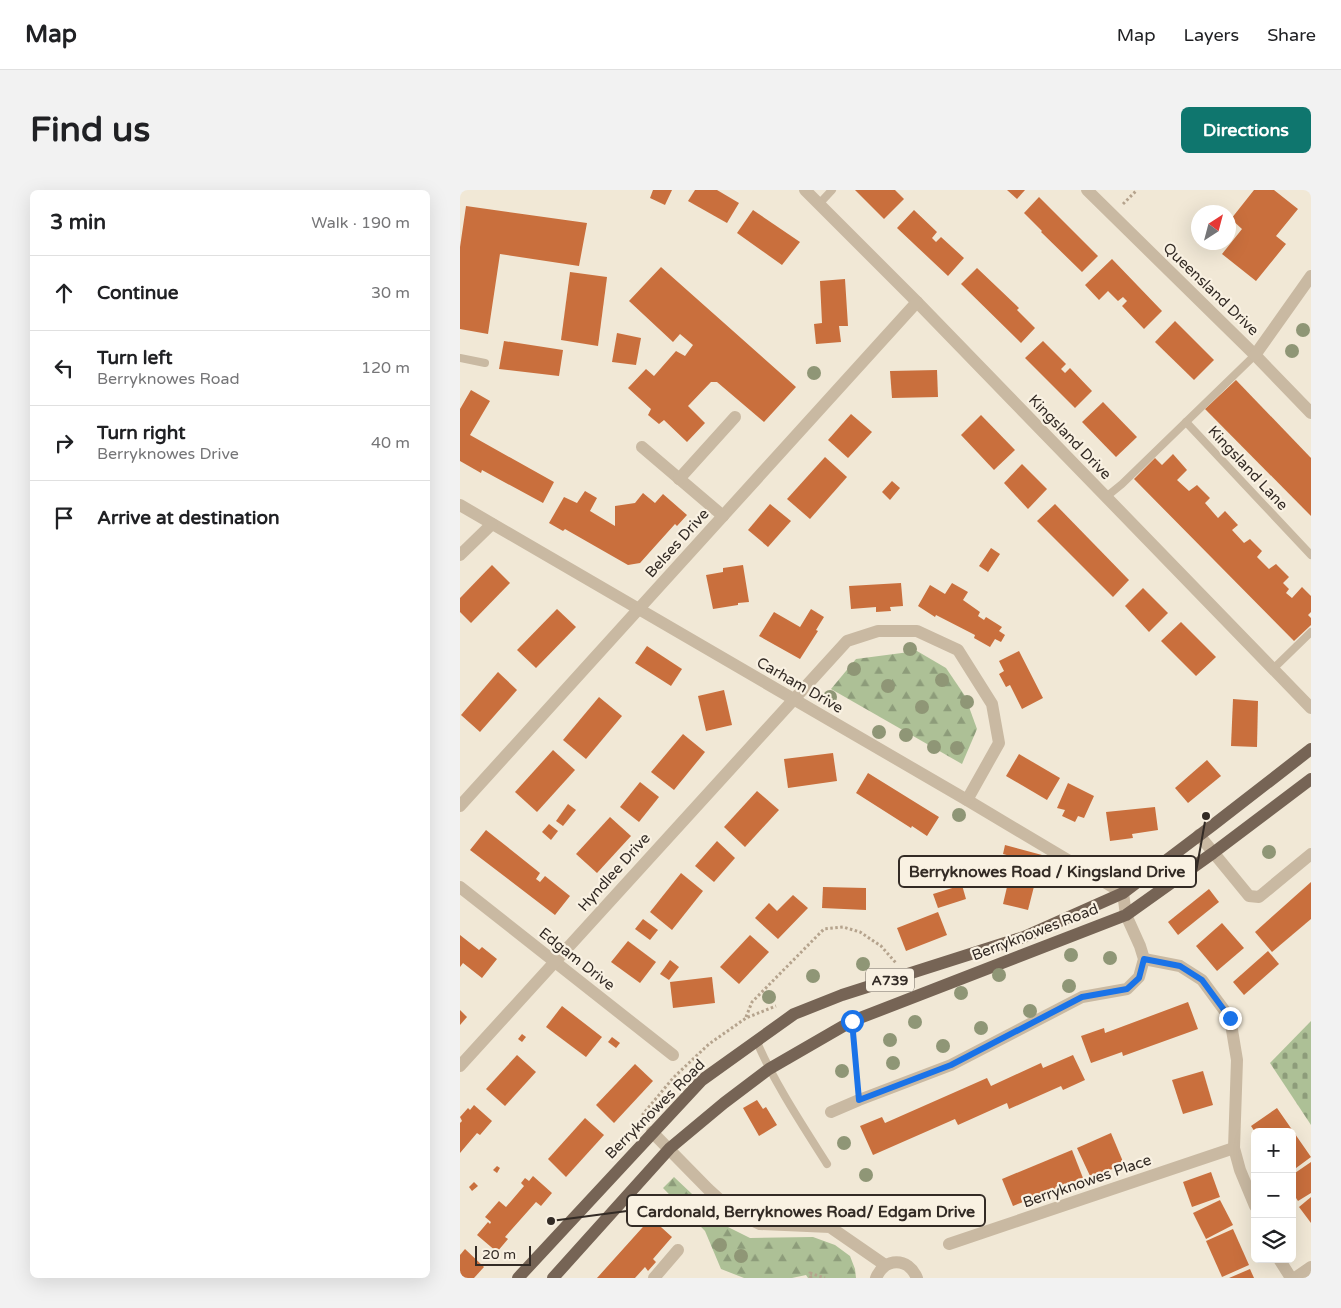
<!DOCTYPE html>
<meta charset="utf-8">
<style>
:root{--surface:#fff;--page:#f2f2f2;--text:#202124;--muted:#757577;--line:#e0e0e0;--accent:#0f766e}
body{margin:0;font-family:"Varela Round",sans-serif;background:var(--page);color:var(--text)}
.controls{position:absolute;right:15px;bottom:15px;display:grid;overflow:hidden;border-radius:8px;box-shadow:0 5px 20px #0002}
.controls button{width:45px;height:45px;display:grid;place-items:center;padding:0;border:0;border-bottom:1px solid var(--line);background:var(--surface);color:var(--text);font:25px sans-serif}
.compass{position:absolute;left:731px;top:15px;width:45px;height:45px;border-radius:50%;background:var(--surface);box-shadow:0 5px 20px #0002;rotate:36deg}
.scale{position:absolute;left:15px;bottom:12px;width:56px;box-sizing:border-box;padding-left:5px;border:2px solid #332b25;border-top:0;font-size:14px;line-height:18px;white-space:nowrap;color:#332b25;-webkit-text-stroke:4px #f9f1e2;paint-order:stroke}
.stop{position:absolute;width:15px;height:15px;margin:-11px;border:4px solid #1a73e8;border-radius:50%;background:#fff}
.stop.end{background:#1a73e8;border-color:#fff;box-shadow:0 1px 5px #0008}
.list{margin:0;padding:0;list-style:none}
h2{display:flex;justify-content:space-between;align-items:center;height:65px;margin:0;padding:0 20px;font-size:21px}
h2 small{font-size:16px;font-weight:400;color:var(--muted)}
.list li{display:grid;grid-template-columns:32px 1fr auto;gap:15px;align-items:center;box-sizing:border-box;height:75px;padding:0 20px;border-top:1px solid var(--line)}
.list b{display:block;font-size:19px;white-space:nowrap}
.list p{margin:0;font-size:16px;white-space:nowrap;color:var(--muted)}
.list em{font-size:16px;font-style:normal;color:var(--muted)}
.icon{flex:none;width:28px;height:28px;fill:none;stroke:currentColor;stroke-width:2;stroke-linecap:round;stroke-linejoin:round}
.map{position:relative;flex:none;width:851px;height:1088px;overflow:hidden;border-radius:8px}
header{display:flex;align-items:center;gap:30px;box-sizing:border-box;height:70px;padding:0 25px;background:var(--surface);border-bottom:1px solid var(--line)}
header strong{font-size:24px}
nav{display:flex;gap:28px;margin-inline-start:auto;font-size:18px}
.intro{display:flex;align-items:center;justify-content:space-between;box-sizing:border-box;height:120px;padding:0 30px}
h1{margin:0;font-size:35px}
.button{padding:12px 22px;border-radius:8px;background:var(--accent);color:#fff;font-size:18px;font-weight:700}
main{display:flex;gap:30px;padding:0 30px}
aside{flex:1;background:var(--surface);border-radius:8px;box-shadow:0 5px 20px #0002}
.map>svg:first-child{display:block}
.forest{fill:url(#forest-firs)}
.cemetery{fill:url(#cemetery-stones)}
.building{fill:#c96f3d}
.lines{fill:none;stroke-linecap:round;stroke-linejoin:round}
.path{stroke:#b5a38d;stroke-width:3;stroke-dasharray:2.5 2.5;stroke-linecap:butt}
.lane{stroke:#c9b9a2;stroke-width:8}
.street{stroke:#c9b9a2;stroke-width:12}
.primary{stroke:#766455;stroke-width:12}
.tree{fill:#8f9676}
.route{stroke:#1a73e8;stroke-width:6}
.labels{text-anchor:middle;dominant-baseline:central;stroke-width:4.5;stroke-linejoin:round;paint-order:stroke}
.shield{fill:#f9f1e2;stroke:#6e665e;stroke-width:1}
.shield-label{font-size:14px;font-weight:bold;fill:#332b25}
.street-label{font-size:15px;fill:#332b25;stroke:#f9f1e2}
.leader{fill:none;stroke:#332b25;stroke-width:2}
.callout-dot{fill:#332b25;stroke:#f9f1e2;stroke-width:2}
.callout{fill:#f9f1e2;stroke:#332b25;stroke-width:2}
.callout-label{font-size:16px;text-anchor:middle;font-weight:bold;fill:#332b25}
</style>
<header>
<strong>Map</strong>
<nav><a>Map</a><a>Layers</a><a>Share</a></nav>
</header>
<div class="intro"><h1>Find us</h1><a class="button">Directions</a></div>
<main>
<aside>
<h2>3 min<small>Walk · 190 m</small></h2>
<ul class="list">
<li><svg class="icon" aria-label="ahead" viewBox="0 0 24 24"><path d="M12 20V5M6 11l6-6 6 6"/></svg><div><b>Continue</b></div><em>30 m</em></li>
<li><svg class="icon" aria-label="left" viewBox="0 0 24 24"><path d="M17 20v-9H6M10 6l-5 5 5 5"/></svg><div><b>Turn left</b><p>Berryknowes Road</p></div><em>120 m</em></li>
<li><svg class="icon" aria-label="right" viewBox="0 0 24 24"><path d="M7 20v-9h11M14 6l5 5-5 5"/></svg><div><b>Turn right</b><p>Berryknowes Drive</p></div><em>40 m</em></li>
<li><svg class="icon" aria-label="arrive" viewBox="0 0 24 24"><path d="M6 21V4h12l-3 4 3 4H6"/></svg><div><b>Arrive at destination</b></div></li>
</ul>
</aside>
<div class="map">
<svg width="851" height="1088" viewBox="0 0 851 1088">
<defs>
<pattern id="forest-firs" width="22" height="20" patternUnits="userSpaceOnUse" patternTransform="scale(1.25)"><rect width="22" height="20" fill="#adc096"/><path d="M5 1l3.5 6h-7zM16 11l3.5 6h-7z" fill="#8d9c7a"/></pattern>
<pattern id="cemetery-stones" width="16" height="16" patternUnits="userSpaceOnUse" patternTransform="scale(1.25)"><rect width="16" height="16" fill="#adc096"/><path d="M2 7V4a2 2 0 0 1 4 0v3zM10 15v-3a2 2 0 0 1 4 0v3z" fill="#8d9c7a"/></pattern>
</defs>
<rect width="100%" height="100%" fill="#f1e8d6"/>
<!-- forest -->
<g class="forest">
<path d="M457,461L486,478L505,506L517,539L502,574L371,499L396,469Z"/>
<path d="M214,987L266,1036L290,1048L353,1047L375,1055L390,1066L395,1079L396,1088H348L346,1085L332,1088H284L261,1079L245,1041L203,998Z"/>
</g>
<!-- cemetery -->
<path class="cemetery" d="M851,831V935L810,873Z"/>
<!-- building -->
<g class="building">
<path d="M193,0H212L205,15L190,8Z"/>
<path d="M235,0H257L279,13L267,33L228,11Z"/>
<path d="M395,0H435L444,9L424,29Z"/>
<path d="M547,0H565L557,9Z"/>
<path d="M794,0H814L838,19L816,46L826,54L796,91L762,64L782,39L771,29Z"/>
<path d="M579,7L638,66L622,82L581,42L582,41L564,23Z"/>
<path d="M6,16L127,33L119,76L40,64L28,144L0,139V57Z"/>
<path d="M293,20L340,52L322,75L277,43Z"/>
<path d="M454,20L477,42L472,48L476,52L481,47L504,68L488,86L437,38Z"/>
<path d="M652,69L702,121L684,139L662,116L667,111L663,107L658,111L648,101L639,110L625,95Z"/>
<path d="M201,77L336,197L304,232L257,192H251L228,216L245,233L227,252L204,230L199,234L188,225L191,219L168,198L186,179L194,186L216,161L225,166L233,155L220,144L213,152L169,111Z"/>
<path d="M517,78L559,118L557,120L575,138L561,153L501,94Z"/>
<path d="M110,82L147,87L138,156L101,150Z"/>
<path d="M385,89L388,136H379L381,152L356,154L354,134L362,133L360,91Z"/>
<path d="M715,131L754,170L734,190L695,152Z"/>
<path d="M157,143L181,148L176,175L152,172Z"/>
<path d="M44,151L103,160L99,186L39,179Z"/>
<path d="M583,151L606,174L601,179L605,183L610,178L632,201L615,218L565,168Z"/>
<path d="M477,180L478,207L432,208L430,181Z"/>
<path d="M776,190L851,268V326L745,219Z"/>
<path d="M11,200L30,211L10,245L94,292L83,313L22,280L21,283L0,271V219Z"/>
<path d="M643,212L677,247L656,267L622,232Z"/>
<path d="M391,224L412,242L388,268L368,250Z"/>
<path d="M521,225L555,260L534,280L501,245Z"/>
<path d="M713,264L727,280L717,290L729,301L737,295L750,308L745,313L758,328L765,321L778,335L772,340L784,353L790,349L802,361L797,367L809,379L816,374L829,387L823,393L829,399L826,403L832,408L842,397L851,406V422L848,425L851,428V435L834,451L674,289L695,268L702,275Z"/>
<path d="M365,267L387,287L350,329L327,309Z"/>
<path d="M562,274L587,299L568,319L544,293Z"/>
<path d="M432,291L440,298L430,310L422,302Z"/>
<path d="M125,301L137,308L130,321L155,336V316L175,313L183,303L195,313L203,304L227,325L217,336L215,334L180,373L168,375L105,339L103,341L89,333L104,307L117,313Z"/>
<path d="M310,314L331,331L308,357L288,340Z"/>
<path d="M595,314L669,390L653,407L577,331Z"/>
<path d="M531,358L540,364L528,382L519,376Z"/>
<path d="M32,375L50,393L11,433L0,422V408Z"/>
<path d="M283,375L289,412L278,413V415L253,419L246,385L263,382V378Z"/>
<path d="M441,393L443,416L430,417L431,421L416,422V417L391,419L389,396Z"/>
<path d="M492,393L508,402L503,410L520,422L518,426L524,430L526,427L542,437L539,441L545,445L541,452L535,449L530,457L514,448L515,445L476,425L475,427L458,416L470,395L485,404Z"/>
<path d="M683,398L708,423L689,442L665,416Z"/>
<path d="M97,419L116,437L76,478L57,460Z"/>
<path d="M351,419L364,427L356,440L358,441L340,469L299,446L314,422L340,437Z"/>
<path d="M721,432L756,467L736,486L701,451Z"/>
<path d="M187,456L222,479L211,496L175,473Z"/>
<path d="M559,461L583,508L562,519L550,495L546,497L539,484L544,481L539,471Z"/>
<path d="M38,482L57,500L20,542L1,525Z"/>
<path d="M264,500L272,535L246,541L238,506Z"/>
<path d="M139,507L162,526L126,569L103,550Z"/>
<path d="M773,509L798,511L797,557L771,556Z"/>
<path d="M223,544L245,562L214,600L191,582Z"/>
<path d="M93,560L115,580L77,622L55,602Z"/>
<path d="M373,563L377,591L328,598L324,569Z"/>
<path d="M559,564L600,588L587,610L546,586Z"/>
<path d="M747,570L761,586L728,613L715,598Z"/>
<path d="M408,583L479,627L467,646L452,636L451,638L396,603Z"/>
<path d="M180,592L199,607L179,632L160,617Z"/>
<path d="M608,593L634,606L624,628L618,626L615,632L602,626L605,620L597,618Z"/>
<path d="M297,601L319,620L285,657L264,637Z"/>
<path d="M108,614L116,620L103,636L96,631Z"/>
<path d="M695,617L698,640L672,644L673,648L650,651L646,622Z"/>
<path d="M150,627L171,646L137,683L116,664Z"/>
<path d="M89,634L98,641L91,650L82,642Z"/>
<path d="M26,640L80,683L76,689L80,692L85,686L110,706L95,725L10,660Z"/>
<path d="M257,651L275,668L254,692L235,676Z"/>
<path d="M545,655L582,665L568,720L543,714L554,667L543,664Z"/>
<path d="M221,683L243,701L212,740L190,722Z"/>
<path d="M851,692V729L812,762L795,742Z"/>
<path d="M502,695L506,709L478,718L473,704Z"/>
<path d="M363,697L406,698V720L362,718Z"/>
<path d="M749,699L759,712L718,745L708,732Z"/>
<path d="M333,705L348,718L318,749L295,728L309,713L317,721Z"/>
<path d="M478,722L487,745L446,761L437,738Z"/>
<path d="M183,729L198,740L190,750L175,739Z"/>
<path d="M762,733L784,758L757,781L736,756Z"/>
<path d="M0,745L19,760L22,757L37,769L22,788L3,773L0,777Z"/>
<path d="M290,745L309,762L279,794L260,777Z"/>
<path d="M168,751L196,772L180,793L151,772Z"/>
<path d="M808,761L819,774L784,805L773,792Z"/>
<path d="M210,770L219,777L209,790L200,784Z"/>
<path d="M252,787L255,813L213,818L210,792Z"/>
<path d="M728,812L738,839L663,866L662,862L631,873L621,846L644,838L645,843Z"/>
<path d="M102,816L142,847L126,867L86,837Z"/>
<path d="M0,820L7,827L0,835Z"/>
<path d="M62,844L66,847L62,852L58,849Z"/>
<path d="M152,847L160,853L156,858L148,852Z"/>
<path d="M57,865L76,882L45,916L26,899Z"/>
<path d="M613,865L625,890L603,900L601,896L549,919L547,913L498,935L495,929L413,965L400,936L422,927L425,933L527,888L531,896L581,873L583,878Z"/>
<path d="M175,874L193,891L154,933L136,915Z"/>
<path d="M743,881L753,915L723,924L712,890Z"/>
<path d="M297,910L303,919L306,917L317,935L299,946L283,918Z"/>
<path d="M14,915L32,931L20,945L17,943L0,963V933L2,931L0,927L8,918L10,920Z"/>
<path d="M817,918L851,967L832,981V942H795L791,936Z"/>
<path d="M125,928L144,945L106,987L88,969Z"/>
<path d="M651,943L664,974L631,988L617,958Z"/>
<path d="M612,960L623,988L553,1016L542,989Z"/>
<path d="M851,972V1003L838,1011L832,1002V985Z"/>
<path d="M37,976L40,978L37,983L33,980Z"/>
<path d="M751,982L760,1007L732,1017L723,992Z"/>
<path d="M73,986L92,1003L81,1016L76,1012L45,1047L48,1049L37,1062L17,1045L28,1032L30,1034L31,1032L25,1027L39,1011L46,1017L64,996L61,993L65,988L69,991Z"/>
<path d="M14,992L18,996L12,1001L9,997Z"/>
<path d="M851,1007V1033L839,1017Z"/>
<path d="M760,1010L773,1035L746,1049L733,1023Z"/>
<path d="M191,1028L212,1047L193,1069L196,1072L188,1081L185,1077L175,1088H137Z"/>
<path d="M773,1039L789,1075L762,1087L746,1051Z"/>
<path d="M5,1059L24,1077L14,1088H0V1065Z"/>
<path d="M790,1079L794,1088H769Z"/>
</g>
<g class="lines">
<!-- path -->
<g class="path">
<path d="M663,14L677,0"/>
<path d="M286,827L292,812L364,739L383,737L400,742L421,756L436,773"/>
<path d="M393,848L397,895"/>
<path d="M186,930L183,924L214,887L249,854L286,828L316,816"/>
<path d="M351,1088L350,1083L365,1088"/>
</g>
<!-- lane -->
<g class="lane">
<path d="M359,14L372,0"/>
<path d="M0,168L25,173"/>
<path d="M726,232L851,365"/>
<path d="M646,307L662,294L795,165"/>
<path d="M813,479L851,442"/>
<path d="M296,850C315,894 341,933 367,974"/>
</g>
<!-- street -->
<g class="street">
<path d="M345,0L457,112L851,518"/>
<path d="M627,0L795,165L851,223"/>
<path d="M795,165L851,86"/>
<path d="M182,257L263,326"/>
<path d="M219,289L275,227"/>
<path d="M0,315L507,610L663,703L666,725L680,756L684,769L679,787L667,799L622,807L491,875L399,910L371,922"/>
<path d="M0,365L32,334"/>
<path d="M0,616L457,112"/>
<path d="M739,645L789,706L799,707L851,664"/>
<path d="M0,697L213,865"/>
<path d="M684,769L720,776L742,790L770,828L777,870L774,958L780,980L795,1016"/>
<path d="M0,876L387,451L418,441H457L498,460L532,514L539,553L507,610"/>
<path d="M192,942L248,999L271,1020L300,1034L370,1037L425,1075"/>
<path d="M489,1054L774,958"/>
<path d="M819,1069L831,1088"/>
<path d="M194,1088L218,1060"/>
<path d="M416,1088C425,1067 448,1067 457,1088"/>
<path d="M835,1088L851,1077"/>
</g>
<!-- primary -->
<g class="primary">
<path d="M58,1088L242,890L334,824L382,805L564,747L663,703L753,635L851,559"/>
<path d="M93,1088L210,958L264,913L309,879L392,831L666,725L753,663L851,589"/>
</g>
</g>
<!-- trees -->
<g class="tree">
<circle cx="843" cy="140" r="7"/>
<circle cx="832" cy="161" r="7"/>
<circle cx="354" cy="183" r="7"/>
<circle cx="450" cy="459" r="7"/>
<circle cx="394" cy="479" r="7"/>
<circle cx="482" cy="490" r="7"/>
<circle cx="428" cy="496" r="7"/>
<circle cx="370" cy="507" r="7"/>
<circle cx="507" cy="512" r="7"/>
<circle cx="462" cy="517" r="7"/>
<circle cx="419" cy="542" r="7"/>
<circle cx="446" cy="545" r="7"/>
<circle cx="474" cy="557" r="7"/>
<circle cx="497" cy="558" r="7"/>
<circle cx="499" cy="625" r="7"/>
<circle cx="809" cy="662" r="7"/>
<circle cx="611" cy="765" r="7"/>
<circle cx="650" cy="768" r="7"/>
<circle cx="403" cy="774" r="7"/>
<circle cx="539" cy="785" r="7"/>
<circle cx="353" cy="786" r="7"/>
<circle cx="609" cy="796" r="7"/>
<circle cx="501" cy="803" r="7"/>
<circle cx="309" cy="807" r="7"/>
<circle cx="570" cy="821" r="7"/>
<circle cx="455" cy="832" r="7"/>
<circle cx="521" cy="838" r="7"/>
<circle cx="430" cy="850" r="7"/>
<circle cx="483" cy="856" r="7"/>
<circle cx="433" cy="873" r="7"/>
<circle cx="382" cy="881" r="7"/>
<circle cx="384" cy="953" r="7"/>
<circle cx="406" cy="985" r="7"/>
<circle cx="260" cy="1055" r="7"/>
<circle cx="281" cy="1066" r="7"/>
</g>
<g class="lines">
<!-- route -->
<path class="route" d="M392,831L399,910L491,875L622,807L667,799L679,788L684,769L720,776L742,790L770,828"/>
</g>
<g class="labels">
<!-- shield labels -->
<rect class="shield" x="406" y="778.5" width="48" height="23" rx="4"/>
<g class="shield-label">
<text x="430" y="790">A739</text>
</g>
<!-- street labels -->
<g class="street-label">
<text transform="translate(751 99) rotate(44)">Queensland Drive</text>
<text transform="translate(610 247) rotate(46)">Kingsland Drive</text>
<text transform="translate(788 278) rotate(47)">Kingsland Lane</text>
<text transform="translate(217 353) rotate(-48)">Belses Drive</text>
<text transform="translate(340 495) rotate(30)">Carham Drive</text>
<text transform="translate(154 682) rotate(-48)">Hyndlee Drive</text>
<text transform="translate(575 742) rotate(-21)">Berryknowes Road</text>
<text transform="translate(117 769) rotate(38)">Edgam Drive</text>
<text transform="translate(195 919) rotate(-45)">Berryknowes Road</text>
<text transform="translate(627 991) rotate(-19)">Berryknowes Place</text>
</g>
</g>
<!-- callouts -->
<path class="leader" d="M746 626L736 682M91 1031L167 1021"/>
<g class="callout-dot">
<circle cx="746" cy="626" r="5"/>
<circle cx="91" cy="1031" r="5"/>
</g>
<g class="callout">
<rect x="439" y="666" width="297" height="31" rx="5"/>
<rect x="167" y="1005" width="358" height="31" rx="5"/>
</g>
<g class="callout-label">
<text x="587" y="687">Berryknowes Road / Kingsland Drive</text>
<text x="346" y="1027">Cardonald, Berryknowes Road/ Edgam Drive</text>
</g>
</svg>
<div class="controls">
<button>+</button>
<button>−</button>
<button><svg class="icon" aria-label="layers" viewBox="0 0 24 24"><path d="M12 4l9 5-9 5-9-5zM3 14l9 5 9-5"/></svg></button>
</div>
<svg class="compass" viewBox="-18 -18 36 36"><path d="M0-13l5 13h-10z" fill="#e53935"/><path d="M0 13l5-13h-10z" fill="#757577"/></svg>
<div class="scale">20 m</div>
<div class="stop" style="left:392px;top:831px"></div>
<div class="stop end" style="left:770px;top:828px"></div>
</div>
</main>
